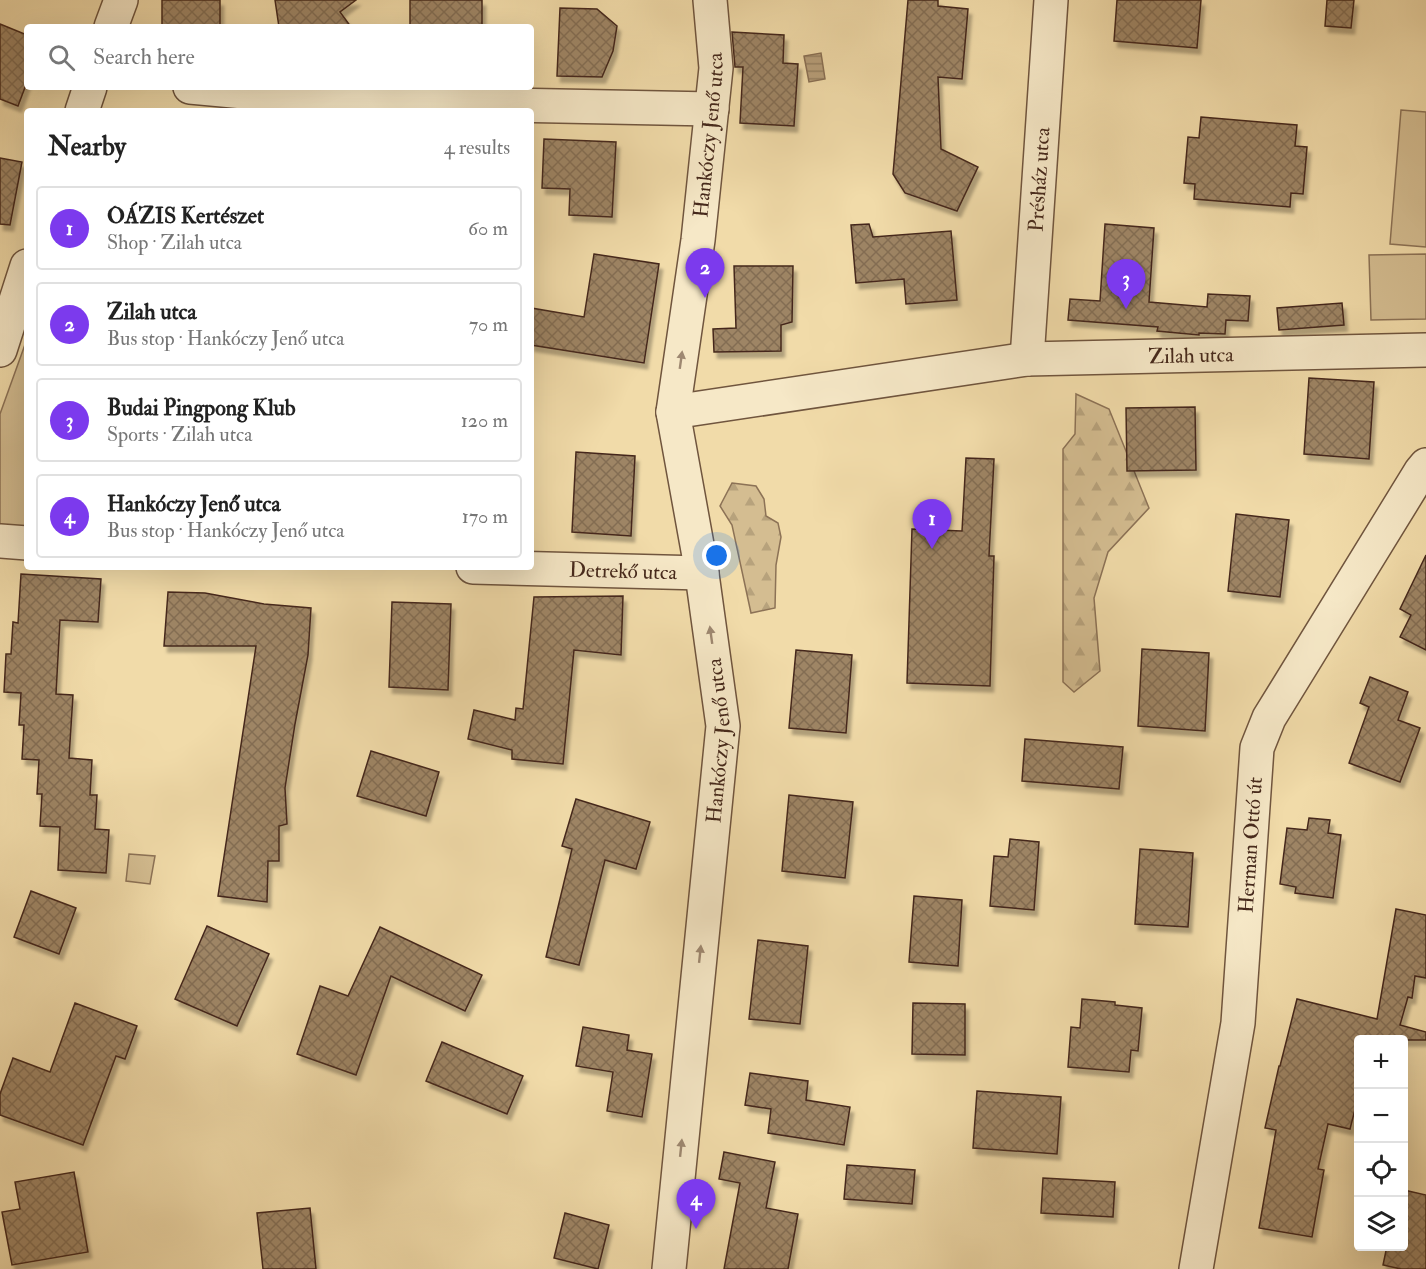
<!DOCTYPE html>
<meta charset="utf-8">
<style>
:root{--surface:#fff;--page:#f2f2f2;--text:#222;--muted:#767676;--line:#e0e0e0;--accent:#7c3aed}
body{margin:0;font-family:"IM FELL Double Pica",serif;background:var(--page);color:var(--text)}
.controls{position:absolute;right:18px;bottom:18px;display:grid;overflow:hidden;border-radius:6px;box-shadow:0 6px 24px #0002}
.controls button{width:54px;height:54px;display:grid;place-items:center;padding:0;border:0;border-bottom:2px solid var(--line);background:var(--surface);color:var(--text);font:30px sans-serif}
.you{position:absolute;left:717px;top:556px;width:21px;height:21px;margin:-15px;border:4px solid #fff;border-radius:50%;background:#1a73e8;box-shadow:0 0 0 9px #1a73e833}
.badge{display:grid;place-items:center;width:39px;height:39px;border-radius:50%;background:var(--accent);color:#fff;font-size:20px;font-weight:700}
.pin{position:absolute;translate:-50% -50px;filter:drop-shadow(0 2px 3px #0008)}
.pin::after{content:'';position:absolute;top:32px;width:21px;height:18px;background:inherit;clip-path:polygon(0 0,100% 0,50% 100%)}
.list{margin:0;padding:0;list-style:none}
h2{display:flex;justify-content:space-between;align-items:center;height:78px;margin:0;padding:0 24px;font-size:26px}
h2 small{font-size:20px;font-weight:400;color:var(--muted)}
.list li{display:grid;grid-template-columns:39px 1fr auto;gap:18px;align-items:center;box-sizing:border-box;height:84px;margin:0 12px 12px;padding:0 12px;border:2px solid var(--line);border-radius:6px}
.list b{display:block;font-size:22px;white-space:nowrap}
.list p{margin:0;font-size:20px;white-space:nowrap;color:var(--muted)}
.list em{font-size:20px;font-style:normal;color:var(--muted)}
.icon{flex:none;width:33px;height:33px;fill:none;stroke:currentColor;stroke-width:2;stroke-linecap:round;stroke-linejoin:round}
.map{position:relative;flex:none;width:1426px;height:1269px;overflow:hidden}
.search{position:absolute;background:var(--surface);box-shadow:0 6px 24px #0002;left:24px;top:24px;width:510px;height:66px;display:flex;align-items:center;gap:15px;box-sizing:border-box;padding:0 21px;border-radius:6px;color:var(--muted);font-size:22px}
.panel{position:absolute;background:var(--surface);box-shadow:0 6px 24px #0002;left:24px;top:108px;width:510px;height:462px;border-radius:6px}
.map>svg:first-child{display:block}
.green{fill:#d4bd91;stroke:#8c7256;stroke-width:1.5}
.forest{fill:url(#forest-firs);stroke:#8c7256;stroke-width:1.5}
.water{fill:url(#water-rules);stroke:#896f53;stroke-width:1.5}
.building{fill:url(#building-cross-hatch);stroke:#45281b;stroke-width:1.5;filter:url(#shadow)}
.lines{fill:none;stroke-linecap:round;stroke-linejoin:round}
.minor-casing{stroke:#70553e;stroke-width:36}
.minor{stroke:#f6e8c7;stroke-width:33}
.oneway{fill:#9e8871}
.labels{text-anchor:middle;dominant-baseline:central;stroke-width:6;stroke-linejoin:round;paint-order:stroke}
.street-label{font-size:21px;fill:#45281b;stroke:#f6e8c7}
</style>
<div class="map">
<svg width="1426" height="1269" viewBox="0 0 1426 1269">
<defs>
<pattern id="forest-firs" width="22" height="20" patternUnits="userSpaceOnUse" patternTransform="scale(1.5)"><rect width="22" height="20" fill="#d4bd91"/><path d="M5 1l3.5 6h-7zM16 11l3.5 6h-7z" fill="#b7a27c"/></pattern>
<pattern id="water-rules" width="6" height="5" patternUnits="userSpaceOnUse" patternTransform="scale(1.5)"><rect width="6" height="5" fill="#b79e79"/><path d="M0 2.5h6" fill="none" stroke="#978162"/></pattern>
<pattern id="building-cross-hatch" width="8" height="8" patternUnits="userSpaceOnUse" patternTransform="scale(1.5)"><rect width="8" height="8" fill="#9e8565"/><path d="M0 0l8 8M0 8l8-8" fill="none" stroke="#836d52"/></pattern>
<filter id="shadow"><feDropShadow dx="3.5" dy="6" stdDeviation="1.5" flood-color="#0004"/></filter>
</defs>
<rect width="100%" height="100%" fill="#f1dba9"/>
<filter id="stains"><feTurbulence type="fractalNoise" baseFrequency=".00333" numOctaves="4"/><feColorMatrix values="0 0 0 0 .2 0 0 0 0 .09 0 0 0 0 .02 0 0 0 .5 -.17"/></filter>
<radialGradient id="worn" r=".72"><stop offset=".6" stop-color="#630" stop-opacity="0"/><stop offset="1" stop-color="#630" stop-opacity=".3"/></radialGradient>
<!-- green -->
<g class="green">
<path d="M1401,110L1426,112V247L1390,244Z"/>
<path d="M1426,254V319L1371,320L1369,255Z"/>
<path d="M27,339V538L0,536V414Z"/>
<path d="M129,854L155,856L150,884L126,881Z"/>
</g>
<!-- forest -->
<g class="forest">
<path d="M1076,394L1109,409L1149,508L1108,552L1094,598L1100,671L1074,692L1063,682V449L1075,434Z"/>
<path d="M732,483L756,486L764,499L766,516L778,523L781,537L776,565L775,608L751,613L732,525L720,506Z"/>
</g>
<!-- water -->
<path class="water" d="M821,53L825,79L809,82L804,56Z"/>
<!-- building -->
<g class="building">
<rect x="162" y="0" width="58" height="27"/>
<path d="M275,0H356L340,12L351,27H279Z"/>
<rect x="410" y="0" width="72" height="27"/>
<path d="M908,0H938V6L968,9L962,79L938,77L941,149L978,167L957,211L905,193L893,174Z"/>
<path d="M1117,0H1201L1197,48L1114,41Z"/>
<path d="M1327,0H1354L1351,28L1325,26Z"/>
<path d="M560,8L597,9L617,26L613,51L602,77L557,76Z"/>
<path d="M0,24L27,35V82L18,106L0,99Z"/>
<path d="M732,32L784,35L783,63L798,64L794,126L740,123L743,67H735Z"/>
<path d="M1201,117L1297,125L1295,146L1307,147L1303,194L1291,193L1290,207L1194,199L1195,184L1184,183L1188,137L1199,138Z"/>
<path d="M544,139L616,142L612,217L569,215L570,189L542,188Z"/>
<path d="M0,158L22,162L10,225L0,224Z"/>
<path d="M869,224L873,237L951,231L957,300L906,304L904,279L856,283L851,225Z"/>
<path d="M1105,224L1154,228L1149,302L1207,307L1208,294L1250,296L1248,321L1226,320L1225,334L1199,333V335L1157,331L1158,327L1068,320L1070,299L1100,301Z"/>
<path d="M594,254L659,264L644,363L531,345V308L584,317Z"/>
<path d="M734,266H793L792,322L781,325V351L714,352L713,329L736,328Z"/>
<path d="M1342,303L1344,325L1279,330L1277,308Z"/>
<path d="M1309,378L1374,382L1369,459L1304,454Z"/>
<path d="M1195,407L1196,470L1127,471L1126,408Z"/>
<path d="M576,452L635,456L631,536L572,532Z"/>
<path d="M966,458L994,459L989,556H994L990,686L907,683L912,529L962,531Z"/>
<path d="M1236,514L1289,520L1280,597L1228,591Z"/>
<path d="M1426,555V650L1400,637L1411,615L1400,609Z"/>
<path d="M21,574L101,579L98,622L60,620L56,694L73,695L69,758L92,760L90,795H97L95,829L109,830L106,873L58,870L60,827L40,826L42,794H37L39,760L22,759L24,725H19L21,693L4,692L6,654H11L13,622L18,623Z"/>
<path d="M168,592L205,593L264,604L311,608L308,655L295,724L285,788L287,824L279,826V861H268L267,902L218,896L256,646H164Z"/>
<path d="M623,596L621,655L574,650L563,764L512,759V750L468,739L474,710L515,720L516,708L523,709L534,597Z"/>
<path d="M392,602L451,604L448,690L389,687Z"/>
<path d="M1142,649L1209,653L1205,731L1138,726Z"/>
<path d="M796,650L852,655L846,733L789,728Z"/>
<path d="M1370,677L1408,692L1398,720L1420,728L1400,782L1349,763L1369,707L1360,703Z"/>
<path d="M1025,739L1123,747L1119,789L1022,781Z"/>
<path d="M371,751L439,772L426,816L357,796Z"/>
<path d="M789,795L853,802L845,878L782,871Z"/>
<path d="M576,799L650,822L636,869L605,860L579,965L546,957L572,849L562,846Z"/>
<path d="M1309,818L1330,820L1328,833L1341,835L1333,898L1295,893L1296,887L1280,884L1287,828L1307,830Z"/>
<path d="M1010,839L1039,842L1034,910L990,906L994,856L1008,857Z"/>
<path d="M1140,849L1193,853L1188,927L1135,924Z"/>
<path d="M31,891L76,908L59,954L14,937Z"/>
<path d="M914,896L962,900L958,966L909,962Z"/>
<path d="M1396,909L1426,915V978L1415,976L1412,998L1408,997L1400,1025L1426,1032V1040H1359V1094L1350,1129L1328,1124L1318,1169L1324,1170L1312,1237L1259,1228L1276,1130L1265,1128L1279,1066H1280L1297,999L1377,1019Z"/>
<path d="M207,926L269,954L237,1026L175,999Z"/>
<path d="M380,927L482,975L465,1011L391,976L356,1075L297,1054L320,986L348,996Z"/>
<path d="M758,940L808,946L800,1024L749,1019Z"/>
<path d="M1082,999L1115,1002V1005L1142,1008L1138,1051L1131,1050L1129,1072L1068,1067L1071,1027L1080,1028Z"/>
<path d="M75,1003L137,1026L125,1059L116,1056L83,1145L0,1115V1094L13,1058L50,1072Z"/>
<path d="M913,1003L965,1004V1055L912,1054Z"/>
<path d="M583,1027L629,1035L627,1050L652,1054L642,1117L607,1111L613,1072L576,1066Z"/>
<path d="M442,1042L523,1076L507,1114L426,1081Z"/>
<path d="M750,1073L808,1081L806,1100L850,1107L844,1145L768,1133L771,1109L745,1105Z"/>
<path d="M977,1091L1061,1097L1057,1154L973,1148Z"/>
<path d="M724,1152L775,1162L766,1208L798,1214L788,1269H724L740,1183L719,1179Z"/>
<path d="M847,1165L915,1170L912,1204L844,1199Z"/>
<path d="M74,1172L88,1252L12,1265L2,1212L20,1209L15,1182Z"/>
<path d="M1043,1178L1115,1182L1113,1217L1041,1213Z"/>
<path d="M1404,1190L1426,1195V1269H1401L1383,1265L1387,1246H1404Z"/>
<path d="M310,1208L316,1269H263L257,1213Z"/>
<path d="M565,1213L609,1225L598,1269L554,1258Z"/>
</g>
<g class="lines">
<defs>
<g id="minor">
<path d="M111,27L121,0"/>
<path d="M190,87L352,102L712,109"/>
<path d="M82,111L90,87"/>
<path d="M0,350L27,266"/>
<path id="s1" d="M1027,359L1051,0"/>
<path id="s2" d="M673,412L1027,359L1426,350"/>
<path d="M0,541L27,543"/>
<path id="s3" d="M473,567L702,573"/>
<path id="s4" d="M669,1269L723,726L701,567L673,412L698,240L716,68L710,0"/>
<path id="s5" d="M1196,1269L1238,1023L1257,748L1269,718L1421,471L1426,465"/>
</g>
</defs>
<!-- minor casing -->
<use href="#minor" class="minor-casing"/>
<!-- minor -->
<use href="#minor" class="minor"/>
</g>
<!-- one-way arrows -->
<defs><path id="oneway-solid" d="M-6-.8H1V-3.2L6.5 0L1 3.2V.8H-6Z" transform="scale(1.5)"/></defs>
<g class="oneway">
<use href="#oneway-solid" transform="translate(681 360) rotate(-82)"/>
<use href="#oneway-solid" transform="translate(711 635) rotate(-98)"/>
<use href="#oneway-solid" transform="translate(700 954) rotate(-84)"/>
<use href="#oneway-solid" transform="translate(681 1148) rotate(-84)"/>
</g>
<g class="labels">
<!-- street labels -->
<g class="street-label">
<text stroke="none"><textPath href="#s4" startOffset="1143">Hankóczy Jenő utca</textPath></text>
<text stroke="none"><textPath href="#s1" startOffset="180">Présház utca</textPath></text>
<text stroke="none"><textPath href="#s2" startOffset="522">Zilah utca</textPath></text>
<text stroke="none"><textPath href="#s3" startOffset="150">Detrekő utca</textPath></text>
<text stroke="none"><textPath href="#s4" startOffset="531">Hankóczy Jenő utca</textPath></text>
<text stroke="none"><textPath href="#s5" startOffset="428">Herman Ottó út</textPath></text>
</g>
</g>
<rect width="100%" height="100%" filter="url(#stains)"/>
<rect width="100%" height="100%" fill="url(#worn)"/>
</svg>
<div class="controls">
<button>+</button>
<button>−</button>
<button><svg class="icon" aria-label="locate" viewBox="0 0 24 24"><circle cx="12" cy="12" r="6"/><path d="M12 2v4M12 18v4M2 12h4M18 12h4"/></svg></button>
<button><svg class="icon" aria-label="layers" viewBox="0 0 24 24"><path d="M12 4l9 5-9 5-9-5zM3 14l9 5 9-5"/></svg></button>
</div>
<div class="you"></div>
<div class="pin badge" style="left:932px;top:549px">1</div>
<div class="pin badge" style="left:705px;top:298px">2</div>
<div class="pin badge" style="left:1126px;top:309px">3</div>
<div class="pin badge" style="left:696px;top:1229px">4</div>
<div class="search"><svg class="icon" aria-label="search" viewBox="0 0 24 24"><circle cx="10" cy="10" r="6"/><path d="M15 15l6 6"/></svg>Search here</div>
<section class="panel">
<h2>Nearby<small>4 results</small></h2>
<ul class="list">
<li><span class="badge">1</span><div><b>OÁZIS Kertészet</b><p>Shop · Zilah utca</p></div><em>60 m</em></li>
<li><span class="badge">2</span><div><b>Zilah utca</b><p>Bus stop · Hankóczy Jenő utca</p></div><em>70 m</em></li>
<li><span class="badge">3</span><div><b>Budai Pingpong Klub</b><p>Sports · Zilah utca</p></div><em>120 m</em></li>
<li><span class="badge">4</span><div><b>Hankóczy Jenő utca</b><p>Bus stop · Hankóczy Jenő utca</p></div><em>170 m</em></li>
</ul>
</section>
</div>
